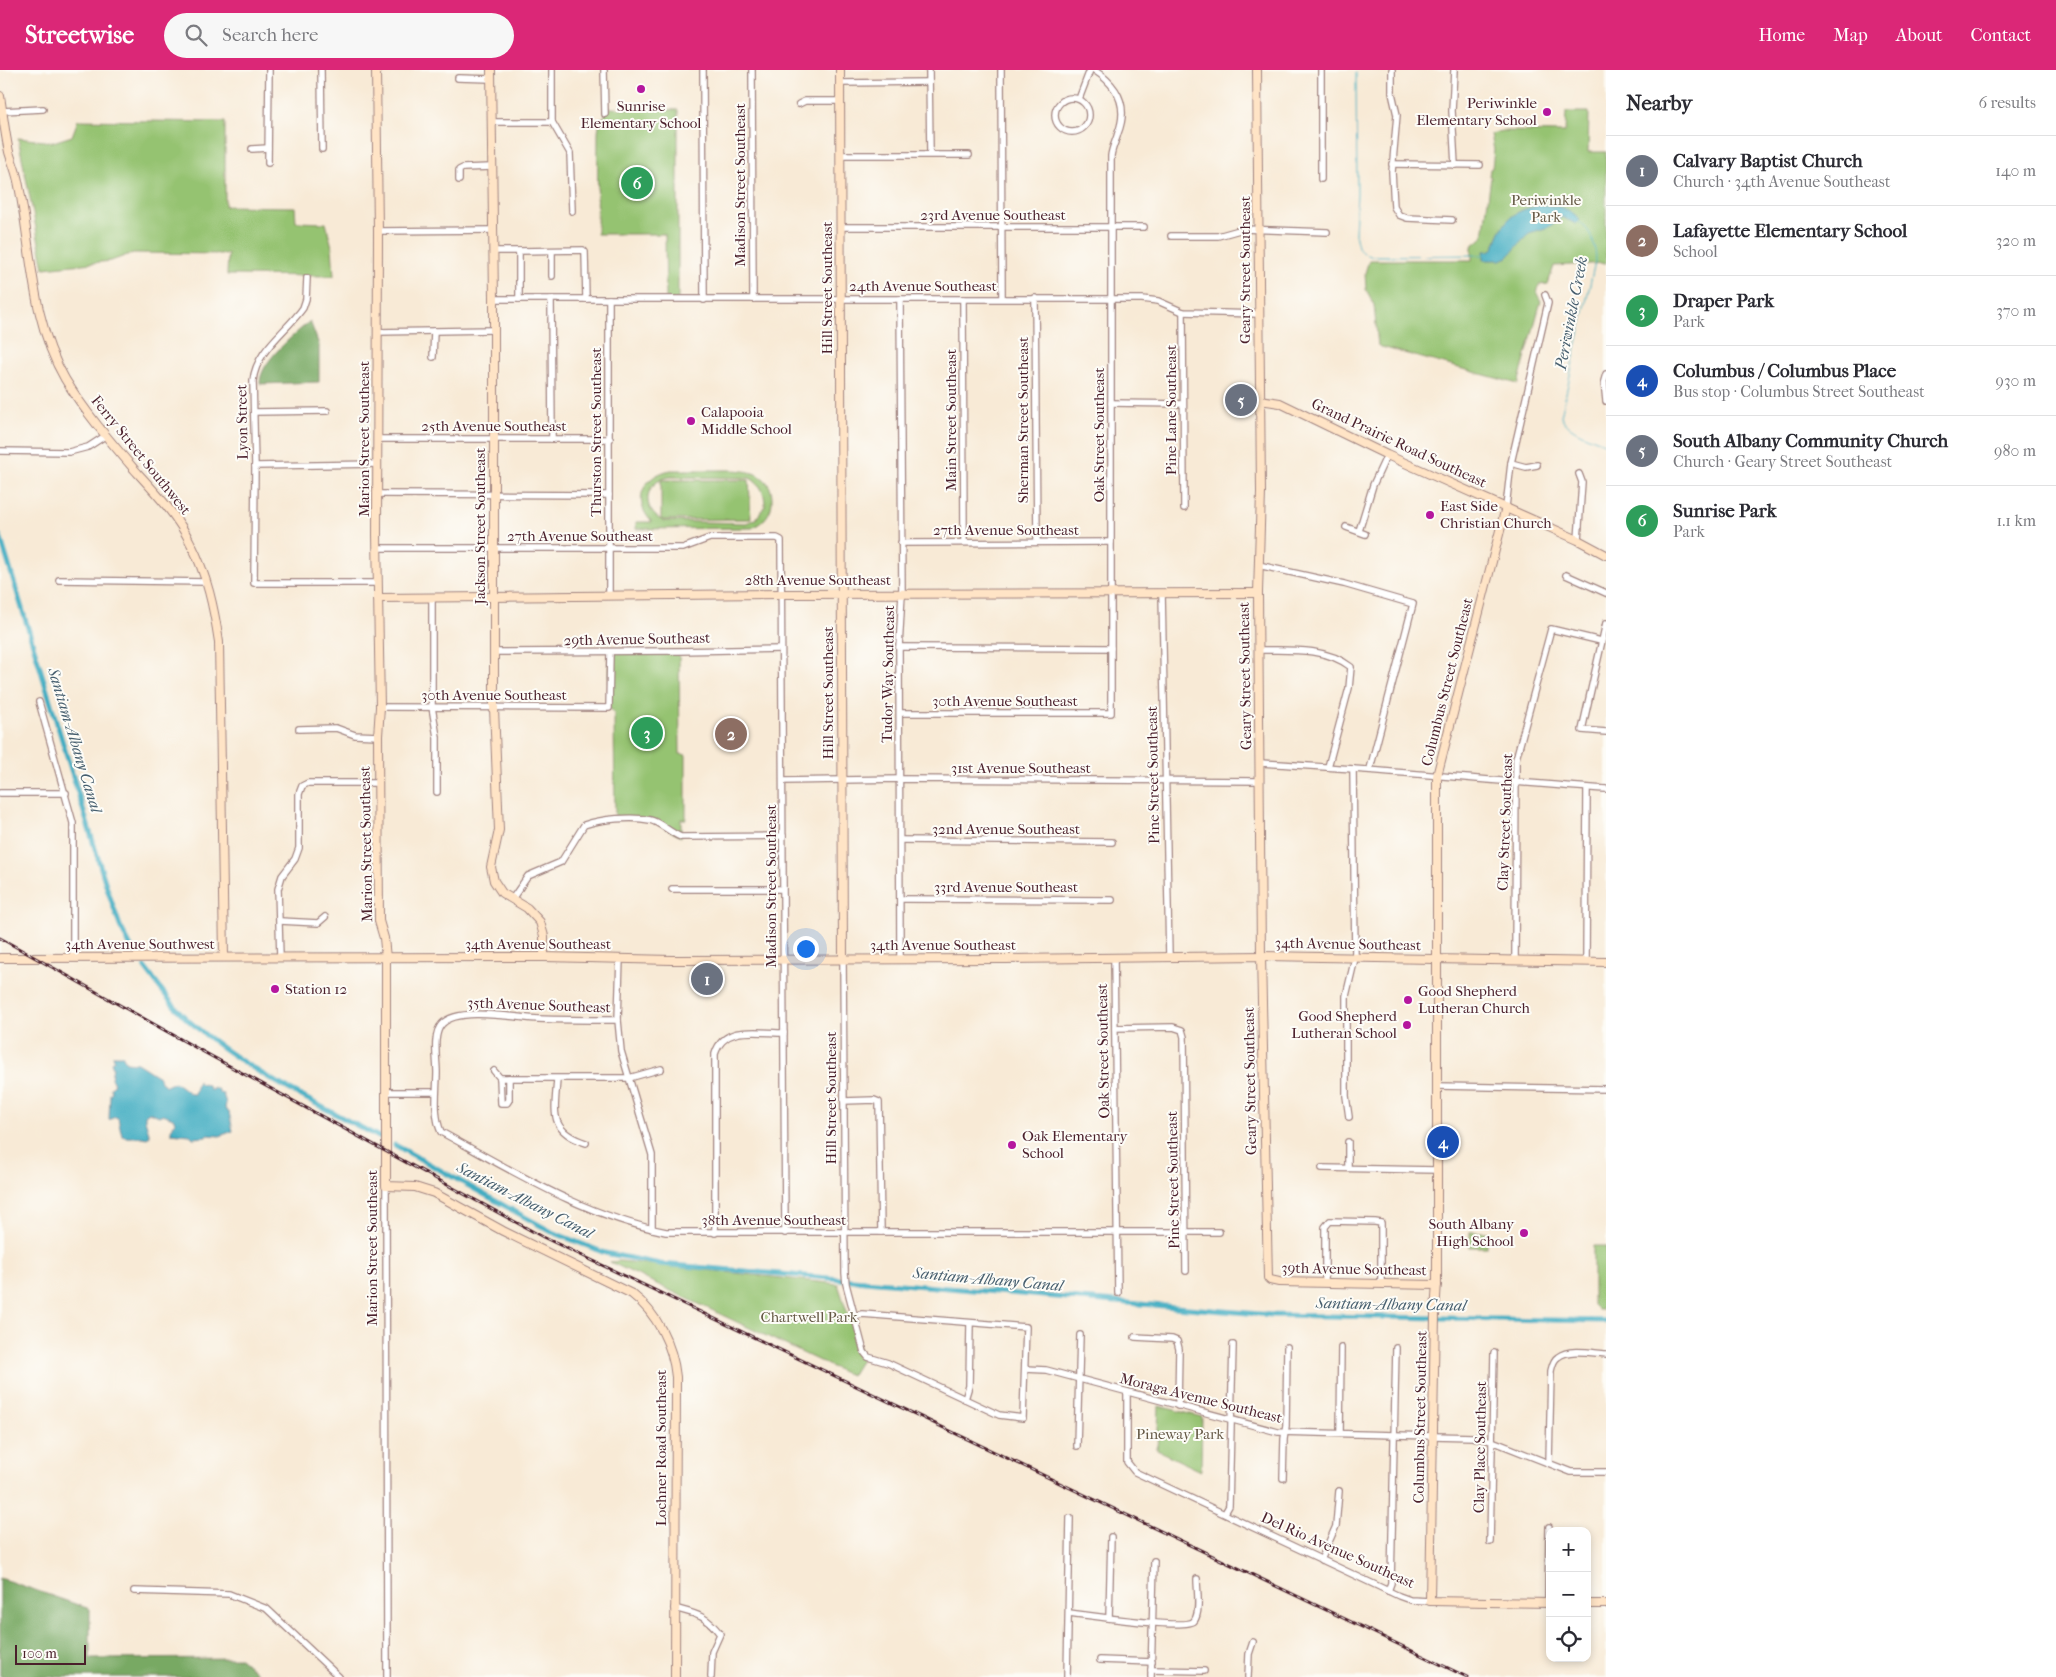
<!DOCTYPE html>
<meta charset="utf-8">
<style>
:root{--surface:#fff;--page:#f7f7f7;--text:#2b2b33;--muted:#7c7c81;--line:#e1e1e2;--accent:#db2777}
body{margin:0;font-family:"IM FELL French Canon",serif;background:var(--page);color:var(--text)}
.controls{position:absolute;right:15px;bottom:15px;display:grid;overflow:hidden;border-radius:10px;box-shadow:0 2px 8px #0003}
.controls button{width:45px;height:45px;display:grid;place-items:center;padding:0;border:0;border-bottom:1px solid var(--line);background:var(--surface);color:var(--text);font:25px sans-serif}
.scale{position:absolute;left:15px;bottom:12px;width:71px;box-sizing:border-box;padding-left:5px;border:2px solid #4a1f2b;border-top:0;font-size:14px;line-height:18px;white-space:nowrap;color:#4a1f2b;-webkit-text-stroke:4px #fdfcf7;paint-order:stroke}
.you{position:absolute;left:805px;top:878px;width:18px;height:18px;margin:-12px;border:4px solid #fff;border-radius:50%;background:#1a73e8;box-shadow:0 0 0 8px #1a73e833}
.badge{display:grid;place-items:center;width:32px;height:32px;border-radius:50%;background:var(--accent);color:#fff;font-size:16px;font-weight:700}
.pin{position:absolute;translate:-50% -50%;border:2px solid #fff;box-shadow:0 1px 5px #0006}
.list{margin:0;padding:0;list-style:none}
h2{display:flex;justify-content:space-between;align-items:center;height:65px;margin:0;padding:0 20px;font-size:21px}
h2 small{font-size:16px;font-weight:400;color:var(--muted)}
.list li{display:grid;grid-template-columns:32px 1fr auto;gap:15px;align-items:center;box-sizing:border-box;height:70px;padding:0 20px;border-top:1px solid var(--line)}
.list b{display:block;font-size:19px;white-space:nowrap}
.list p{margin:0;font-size:16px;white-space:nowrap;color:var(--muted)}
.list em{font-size:16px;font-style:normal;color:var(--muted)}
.icon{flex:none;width:28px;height:28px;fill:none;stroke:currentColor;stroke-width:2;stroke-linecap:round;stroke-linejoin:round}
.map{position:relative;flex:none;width:1606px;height:1607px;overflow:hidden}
header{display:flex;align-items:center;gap:30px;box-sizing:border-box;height:70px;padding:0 25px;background:var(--accent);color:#fff}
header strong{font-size:24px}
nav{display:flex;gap:28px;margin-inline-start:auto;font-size:18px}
.search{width:350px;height:45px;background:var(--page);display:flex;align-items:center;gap:12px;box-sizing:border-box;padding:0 18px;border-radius:28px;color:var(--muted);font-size:19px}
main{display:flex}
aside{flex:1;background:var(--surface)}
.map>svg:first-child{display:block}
.green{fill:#95c371;stroke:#70714e;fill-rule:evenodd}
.forest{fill:#78a963;stroke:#616447}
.water{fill:#43adc2;stroke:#466676}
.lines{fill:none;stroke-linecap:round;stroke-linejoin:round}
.stream{stroke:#43adc2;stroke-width:1}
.canal{stroke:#43adc2;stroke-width:5}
.street-casing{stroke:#a18480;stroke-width:8}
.secondary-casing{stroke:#a18480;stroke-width:10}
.street{stroke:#fff;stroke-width:5.5}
.secondary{stroke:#ffe4c6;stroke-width:8}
.rail-casing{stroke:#4a1f2b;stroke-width:3}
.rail{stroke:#fdfcf7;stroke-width:1;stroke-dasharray:4;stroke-linecap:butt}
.poi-dot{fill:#b5179e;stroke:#fdfcf7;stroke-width:2}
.labels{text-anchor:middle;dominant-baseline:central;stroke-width:4;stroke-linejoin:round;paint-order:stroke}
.poi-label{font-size:15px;fill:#4a1f2b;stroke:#fdfcf7;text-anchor:start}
.street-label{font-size:15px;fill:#4a1f2b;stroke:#fdfcf7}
.park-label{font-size:15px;fill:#645844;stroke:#fdfcf7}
.water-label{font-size:16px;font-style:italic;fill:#475f6f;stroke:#fdfcf7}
</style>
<header>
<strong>Streetwise</strong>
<div class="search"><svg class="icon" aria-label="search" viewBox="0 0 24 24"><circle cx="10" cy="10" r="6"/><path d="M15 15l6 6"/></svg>Search here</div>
<nav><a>Home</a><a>Map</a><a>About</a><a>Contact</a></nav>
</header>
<main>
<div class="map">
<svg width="1606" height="1607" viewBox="0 0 1606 1607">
<rect width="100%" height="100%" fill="#fdfcf7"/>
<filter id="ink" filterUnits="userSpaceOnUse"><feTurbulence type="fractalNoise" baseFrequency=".02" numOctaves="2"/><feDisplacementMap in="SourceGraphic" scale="10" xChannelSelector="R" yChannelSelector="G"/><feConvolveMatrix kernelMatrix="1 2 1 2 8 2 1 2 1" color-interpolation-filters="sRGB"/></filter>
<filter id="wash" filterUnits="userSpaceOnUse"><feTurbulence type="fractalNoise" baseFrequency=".0096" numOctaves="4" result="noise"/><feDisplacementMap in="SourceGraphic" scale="20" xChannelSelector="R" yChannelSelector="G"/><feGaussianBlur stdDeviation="1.12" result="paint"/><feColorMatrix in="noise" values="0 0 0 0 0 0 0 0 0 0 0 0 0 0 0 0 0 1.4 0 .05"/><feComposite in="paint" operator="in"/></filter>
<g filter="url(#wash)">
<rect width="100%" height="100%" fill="#f8ead6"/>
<!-- green -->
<g class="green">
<path d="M605,38L678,40V230L666,229L665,164H597L598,62L600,48L605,47Z"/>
<path d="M1566,42H1589L1588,82H1606V193L1554,196L1548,214L1539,215L1537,224L1541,231L1518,314L1378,276L1374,235L1366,219L1365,203L1369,190H1472V176L1483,167L1491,107L1489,106L1490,99L1492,98L1494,80L1491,64L1502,61L1565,62Z"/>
<path d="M78,50L225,52V136L295,137L296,152L326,153L332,177L334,206L227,205L228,184L133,183L111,191L44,198L18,68L53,72L72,66Z"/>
<path d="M671,400C685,400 699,400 713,400C736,400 771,397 772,428C773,443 764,452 752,458L636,459V452H652C631,431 643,405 671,400ZM670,407L750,408C761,415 765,422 765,436L756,449L746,453L663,451C640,439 644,411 670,407Z"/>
<path d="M661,410H749L751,449L661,450Z"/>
<path d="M679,581L680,684L686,685V749H681V767L651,750L615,749L614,642L609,638L610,582Z"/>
<rect x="1470" y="1162" width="17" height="15"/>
<path d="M1593,1176H1606V1240H1598L1593,1235Z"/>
<path d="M620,1191L838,1214L862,1288L851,1306L610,1192Z"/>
<path d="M1159,1336L1202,1347L1201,1401L1157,1380Z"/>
</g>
<!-- forest -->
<g class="forest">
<path d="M310,251L319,275V312L260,314C259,292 294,265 310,251Z"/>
<path d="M0,1508L90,1539V1589L240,1588L262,1607H0Z"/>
</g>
<!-- water -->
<g class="water">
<path d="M1543,135C1558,136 1571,138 1580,150L1576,154L1562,147L1549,157L1529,163L1508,187L1501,190H1484V181H1489L1494,178C1502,150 1514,139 1543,135Z"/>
<path d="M113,985H122L126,992L137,993L159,1007L161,1012L166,1016L175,1012L191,1024H194L198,1011L200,1014L208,1015L209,1019H213V1017L219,1020V1023L223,1024L226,1033L225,1039L229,1042L233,1061L220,1066L207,1065L206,1067L193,1068L190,1065L171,1063V1060L175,1052L173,1048L163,1044L159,1046L149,1042L145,1045V1050L150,1066L147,1068C138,1065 130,1069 122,1066L118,1048L115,1047L109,1050L110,1024L112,1021L110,1018L114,1014L111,1008L113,997L111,992L114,990Z"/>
</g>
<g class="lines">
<!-- stream -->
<g class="stream">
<path d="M1356,3L1357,123L1355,164L1358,177L1361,181L1370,186L1485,185"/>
<path d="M1578,151C1591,160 1594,171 1596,187L1561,346C1568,362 1591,367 1606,374"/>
</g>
<!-- canal -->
<g class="canal">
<path d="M0,466L107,818L120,856L132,879"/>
<path d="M145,898C159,916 172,936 189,951C245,1001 314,1032 379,1067"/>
<path d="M395,1075L552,1162L605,1183L660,1194L1272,1245L1606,1251"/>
</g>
</g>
</g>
<g filter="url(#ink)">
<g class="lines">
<defs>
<g id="street">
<path d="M321,0L322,79"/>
<path d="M552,0V52L570,83L572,141"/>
<path d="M604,0L605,44"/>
<path d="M703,0L704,230"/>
<path d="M752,0L753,229"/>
<path d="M929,0L930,84"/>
<path d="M1001,0L1002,228"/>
<path d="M1321,0V109"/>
<path d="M1392,0V23L1397,45L1392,102L1394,137L1399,145L1407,148L1452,150"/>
<path d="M1454,0L1452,41L1455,95"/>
<path d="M458,8L491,9"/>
<path d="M840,13L929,12"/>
<circle cx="1072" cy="45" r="17"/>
<path d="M1079,29L1090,0"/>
<path d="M799,34L805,31H840"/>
<path d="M2,41L43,39"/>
<path d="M491,52H552"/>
<path d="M252,79L268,78"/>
<path d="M842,85H969"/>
<path d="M268,93L269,0"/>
<path d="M1392,94L1480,95"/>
<path d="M459,110V100L463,98L492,97"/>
<path d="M841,157H1144"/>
<path d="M378,161L493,160"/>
<path d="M1171,166H1218L1243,159L1327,162"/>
<path d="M493,181H519"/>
<path d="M552,181V206"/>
<path d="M307,208L306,229L303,238C286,262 256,280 253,311L255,396L254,513H378"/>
<path d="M1035,228L1037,471"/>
<path d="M494,229H1142L1158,231L1183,242L1259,244"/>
<path d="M519,229V181L583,180L585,182L586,229"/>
<path d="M551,229L552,369"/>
<path d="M609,229V525"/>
<path d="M900,229L902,524L899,577L900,888"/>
<path d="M963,229L964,472"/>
<path d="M1183,242L1184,438"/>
<path d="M377,262L493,260"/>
<path d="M433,287L434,261"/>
<path d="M1606,304L1604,311L1606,331"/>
<path d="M1111,333L1183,334"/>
<path d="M254,342L327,341"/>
<path d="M377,369H610"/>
<path d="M0,381L69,382L88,377L105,366"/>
<path d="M1511,393L1526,397L1537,395"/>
<path d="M255,396L377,394"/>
<path d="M378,424L609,425"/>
<path d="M1506,437L1511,393L1548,233L1545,225"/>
<path d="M1346,457L1365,464"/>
<path d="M1359,461L1373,415L1387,385"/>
<path d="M1578,470L1582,412L1579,404"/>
<path d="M901,473L1111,472"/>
<path d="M377,478H683L710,468H777L781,470L785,1163"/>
<path d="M1258,495L1344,514L1413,534L1370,699"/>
<path d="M1566,505L1606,523"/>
<path d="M59,510L207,512"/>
<path d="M1162,523L1169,887"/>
<path d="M432,529V637L437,667V722"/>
<path d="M1606,553L1582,660L1606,662"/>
<path d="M899,577L1111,578"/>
<path d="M1259,580C1289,580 1326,577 1351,597L1349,618L1328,697"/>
<path d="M493,582L679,581L781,579"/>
<path d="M39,632L73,753V888"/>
<path d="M380,637L609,638L610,582"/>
<path d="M900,643H1111V86C1112,77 1116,71 1118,63C1129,35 1117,15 1094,0"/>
<path d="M299,659L336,658L355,665L378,666"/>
<path d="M1260,693C1376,699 1491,711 1606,719"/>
<path d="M783,711L900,709L1260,711"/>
<path d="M0,723H66"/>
<path d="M900,770L1112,772"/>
<path d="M672,819H782"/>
<path d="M512,829L528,806L561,792L584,755C601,749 632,746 650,750C660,752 670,763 681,767L783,766"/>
<path d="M900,829L1112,830"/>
<path d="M280,851L318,853L325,847"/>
<path d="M280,887L278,819L282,806L295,789L299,778V724L302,716L308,713H379"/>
<path d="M620,888L618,950L621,981L652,1085V1159"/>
<path d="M843,888L845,1203L846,1214L864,1282L868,1287L888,1293L999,1345L1023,1348L1026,1257L862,1244L854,1246"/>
<path d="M1114,888L1118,1223"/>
<path d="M1515,890L1516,689L1551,559L1601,571"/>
<path d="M1586,892L1587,718"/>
<path d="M618,950C592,950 565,950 538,949C517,948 458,936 442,954C432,964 437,989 437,1002C437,1021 433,1044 441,1062C515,1102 582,1145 666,1162H1219"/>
<path d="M1115,958L1173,957L1182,960L1184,967L1186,1201"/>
<path d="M494,1001L500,1008L501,1033H507L509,1030V1008"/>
<path d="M500,1008H629L661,999"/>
<path d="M557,1009C555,1042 548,1061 586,1073"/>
<path d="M1437,1016L1606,1019"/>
<path d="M386,1022H436"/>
<path d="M844,1031L874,1030L879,1032L881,1162"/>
<path d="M1349,1047L1346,1026V926L1355,888L1353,699"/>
<path d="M1322,1098L1437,1100"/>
<path d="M1348,1098V1072"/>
<path d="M386,1116L387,1607"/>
<path d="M715,1163V984C724,954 759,963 784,963"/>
<path d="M1325,1213V1157L1330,1151L1375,1152L1381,1153V1214"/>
<path d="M1135,1267L1172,1269L1177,1271L1179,1279L1178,1336"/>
<path d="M1025,1299L1046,1300L1278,1362L1473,1367L1492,1371L1571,1402H1606"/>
<path d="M1127,1322V1392L1135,1402L1399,1526L1410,1530L1430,1531"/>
<path d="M965,1329L969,1316L970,1253"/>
<path d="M1340,1363L1341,1278"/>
<path d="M1077,1376L1080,1265"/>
<path d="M1549,1393L1551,1301C1552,1297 1553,1290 1558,1287C1569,1278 1592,1283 1606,1284"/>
<path d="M1283,1408L1284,1369L1286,1356L1287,1277"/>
<path d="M1225,1443L1229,1436L1233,1275"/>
<path d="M1490,1472L1494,1283"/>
<path d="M1321,1490L1336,1456L1339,1421"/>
<path d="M134,1521L229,1524L267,1539L339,1607"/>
<path d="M1388,1521L1391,1513L1396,1278"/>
<path d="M1548,1533L1549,1457"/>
<path d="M674,1538C696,1544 706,1545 720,1564L712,1582L711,1607"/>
<path d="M1069,1543C1086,1545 1187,1560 1194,1551C1201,1542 1197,1521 1197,1509"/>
<path d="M1109,1548L1111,1467"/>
<path d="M1100,1590L1152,1592"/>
<path d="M1151,1600L1204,1601"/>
<path d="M1067,1607L1070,1448"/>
<path d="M1151,1607L1154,1491"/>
<path d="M1248,1607L1249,1584L1253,1572"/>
</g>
<g id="secondary">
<path d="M376,0L378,161L377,465L380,637L378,666L379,851L384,868L386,888V1116L415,1117L434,1123L503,1161L632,1224C657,1243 673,1276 676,1307L675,1607"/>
<path d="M491,0L494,229V638L499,760L491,797L494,811L502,823L527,838L540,852L544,866V887"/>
<path d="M840,0L843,888"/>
<path d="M1257,0L1261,422L1258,523L1261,886L1268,1208L1270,1210L1279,1212L1437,1215"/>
<path d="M0,26C3,45 5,63 9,82C12,92 16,101 18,111C32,177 30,249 65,309C85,342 109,370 134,399C155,422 178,446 191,474C207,505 214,538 219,572L224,887"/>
<path d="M1260,330L1280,333L1387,385L1578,470L1606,485"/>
<path d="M1506,437L1437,706V1211L1435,1244L1430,1531L1550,1533"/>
<path d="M378,528L782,524L1258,523"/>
<path d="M0,888L544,887L672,890L1005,889L1261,886L1606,892"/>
<path d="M1587,1534H1606"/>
</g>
</defs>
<!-- street casing -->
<use href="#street" class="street-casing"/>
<!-- secondary casing -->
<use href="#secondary" class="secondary-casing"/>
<!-- street -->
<use href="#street" class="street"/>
<!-- secondary -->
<use href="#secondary" class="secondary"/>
<defs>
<path id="rail" d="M0,868L200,980L543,1167L1467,1607"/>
</defs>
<!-- rail casing -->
<use href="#rail" class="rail-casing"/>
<!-- rail -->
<use href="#rail" class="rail"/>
</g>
</g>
<!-- markers -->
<g class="poi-dot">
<circle cx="641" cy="19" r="5"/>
<circle cx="1547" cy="42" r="5"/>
<circle cx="691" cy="351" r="5"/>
<circle cx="1430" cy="445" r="5"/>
<circle cx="275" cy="919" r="5"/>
<circle cx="1408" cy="930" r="5"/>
<circle cx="1407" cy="955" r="5"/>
<circle cx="1012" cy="1075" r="5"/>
<circle cx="1524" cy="1163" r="5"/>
</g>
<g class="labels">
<!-- poi labels -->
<g class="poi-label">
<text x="1537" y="33" text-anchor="end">Periwinkle<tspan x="1537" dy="17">Elementary School</tspan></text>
<text x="641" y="36" text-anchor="middle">Sunrise<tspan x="641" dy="17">Elementary School</tspan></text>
<text x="701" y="342">Calapooia<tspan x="701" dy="17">Middle School</tspan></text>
<text x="1440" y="436">East Side<tspan x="1440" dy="17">Christian Church</tspan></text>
<text x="285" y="919">Station 12</text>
<text x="1418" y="921">Good Shepherd<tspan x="1418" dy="17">Lutheran Church</tspan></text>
<text x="1397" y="946" text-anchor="end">Good Shepherd<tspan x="1397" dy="17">Lutheran School</tspan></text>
<text x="1022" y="1066">Oak Elementary<tspan x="1022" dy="17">School</tspan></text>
<text x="1514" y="1154" text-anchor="end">South Albany<tspan x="1514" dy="17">High School</tspan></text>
</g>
<!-- street labels -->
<g class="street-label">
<text transform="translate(740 115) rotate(-90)">Madison Street Southeast</text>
<text x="993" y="145">23rd Avenue Southeast</text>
<text transform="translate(1245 200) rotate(-90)">Geary Street Southeast</text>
<text x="923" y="216">24th Avenue Southeast</text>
<text transform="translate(827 218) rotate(-90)">Hill Street Southeast</text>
<text transform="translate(1171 340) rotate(-90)">Pine Lane Southeast</text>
<text transform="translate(951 350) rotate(-90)">Main Street Southeast</text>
<text transform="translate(1023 350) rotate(-90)">Sherman Street Southeast</text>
<text transform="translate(242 352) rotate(-91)">Lyon Street</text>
<text x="494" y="356">25th Avenue Southeast</text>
<text transform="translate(596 362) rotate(-90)">Thurston Street Southeast</text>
<text transform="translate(1099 365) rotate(-90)">Oak Street Southeast</text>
<text transform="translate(364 369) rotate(-90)">Marion Street Southeast</text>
<text transform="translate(1399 373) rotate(25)">Grand Prairie Road Southeast</text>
<text transform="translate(141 385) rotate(51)">Ferry Street Southwest</text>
<text transform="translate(480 456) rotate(-90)">Jackson Street Southeast</text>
<text x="1006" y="460">27th Avenue Southeast</text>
<text x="580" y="466">27th Avenue Southeast</text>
<text x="818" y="510">28th Avenue Southeast</text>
<text transform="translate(637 569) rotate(-1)">29th Avenue Southeast</text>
<text transform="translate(888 604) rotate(-89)">Tudor Way Southeast</text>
<text transform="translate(1245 606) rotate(-91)">Geary Street Southeast</text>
<text transform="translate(1447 612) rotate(-76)">Columbus Street Southeast</text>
<text transform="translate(828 623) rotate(-90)">Hill Street Southeast</text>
<text x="494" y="625">30th Avenue Southeast</text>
<text x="1005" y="631">30th Avenue Southeast</text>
<text x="1021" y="698">31st Avenue Southeast</text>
<text transform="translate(1153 705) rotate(-91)">Pine Street Southeast</text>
<text transform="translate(1505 752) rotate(-88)">Clay Street Southeast</text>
<text x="1006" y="759">32nd Avenue Southeast</text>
<text transform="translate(366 774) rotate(-91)">Marion Street Southeast</text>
<text transform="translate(771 816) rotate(-90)">Madison Street Southeast</text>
<text x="1006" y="817">33rd Avenue Southeast</text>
<text x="140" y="874">34th Avenue Southwest</text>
<text x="538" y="874">34th Avenue Southeast</text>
<text transform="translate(1348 874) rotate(1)">34th Avenue Southeast</text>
<text x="943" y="875">34th Avenue Southeast</text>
<text transform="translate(539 935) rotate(2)">35th Avenue Southeast</text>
<text transform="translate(1103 981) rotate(-91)">Oak Street Southeast</text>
<text transform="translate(1250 1011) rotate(-91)">Geary Street Southeast</text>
<text transform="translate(831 1028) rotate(-90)">Hill Street Southeast</text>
<text transform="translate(1173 1110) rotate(-91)">Pine Street Southeast</text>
<text x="774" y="1150">38th Avenue Southeast</text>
<text transform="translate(372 1178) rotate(-90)">Marion Street Southeast</text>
<text transform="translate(1354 1199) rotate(1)">39th Avenue Southeast</text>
<text transform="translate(1201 1328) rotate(14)">Moraga Avenue Southeast</text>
<text transform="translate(1420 1347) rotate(-89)">Columbus Street Southeast</text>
<text transform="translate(1480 1377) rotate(-89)">Clay Place Southeast</text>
<text transform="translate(661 1378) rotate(-90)">Lochner Road Southeast</text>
<text transform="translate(1338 1480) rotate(24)">Del Rio Avenue Southeast</text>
</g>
<!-- park labels -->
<g class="park-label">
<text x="1546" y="130">Periwinkle<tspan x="1546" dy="17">Park</tspan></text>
<text x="809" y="1247">Chartwell Park</text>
<text x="1180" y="1364">Pineway Park</text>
</g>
<!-- water labels -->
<g class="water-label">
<text transform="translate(1571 243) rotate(-79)">Periwinkle Creek</text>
<text transform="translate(75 670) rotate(73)">Santiam-Albany Canal</text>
<text transform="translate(525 1130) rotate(27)">Santiam-Albany Canal</text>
<text transform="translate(988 1209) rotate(5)">Santiam-Albany Canal</text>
<text transform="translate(1391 1234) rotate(1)">Santiam-Albany Canal</text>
</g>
</g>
</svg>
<div class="controls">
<button>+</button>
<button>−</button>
<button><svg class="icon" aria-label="locate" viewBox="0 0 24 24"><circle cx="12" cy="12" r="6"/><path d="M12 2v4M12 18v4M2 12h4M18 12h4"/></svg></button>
</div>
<div class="scale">100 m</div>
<div class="you"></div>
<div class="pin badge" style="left:707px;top:909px;background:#6b7280">1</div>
<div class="pin badge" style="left:731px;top:664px;background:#8d6e63">2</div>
<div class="pin badge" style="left:647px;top:663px;background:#2e9e5b">3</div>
<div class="pin badge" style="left:1443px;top:1072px;background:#1a4fb4">4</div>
<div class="pin badge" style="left:1241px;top:330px;background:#6b7280">5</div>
<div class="pin badge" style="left:637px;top:113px;background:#2e9e5b">6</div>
</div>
<aside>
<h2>Nearby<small>6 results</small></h2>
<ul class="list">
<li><span class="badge" style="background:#6b7280">1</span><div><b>Calvary Baptist Church</b><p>Church · 34th Avenue Southeast</p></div><em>140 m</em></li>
<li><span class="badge" style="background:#8d6e63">2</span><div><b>Lafayette Elementary School</b><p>School</p></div><em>320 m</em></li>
<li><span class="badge" style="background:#2e9e5b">3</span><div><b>Draper Park</b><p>Park</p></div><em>370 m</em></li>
<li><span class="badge" style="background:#1a4fb4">4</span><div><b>Columbus / Columbus Place</b><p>Bus stop · Columbus Street Southeast</p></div><em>930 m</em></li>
<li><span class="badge" style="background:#6b7280">5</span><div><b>South Albany Community Church</b><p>Church · Geary Street Southeast</p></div><em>980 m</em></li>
<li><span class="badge" style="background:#2e9e5b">6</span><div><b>Sunrise Park</b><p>Park</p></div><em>1.1 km</em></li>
</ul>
</aside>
</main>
